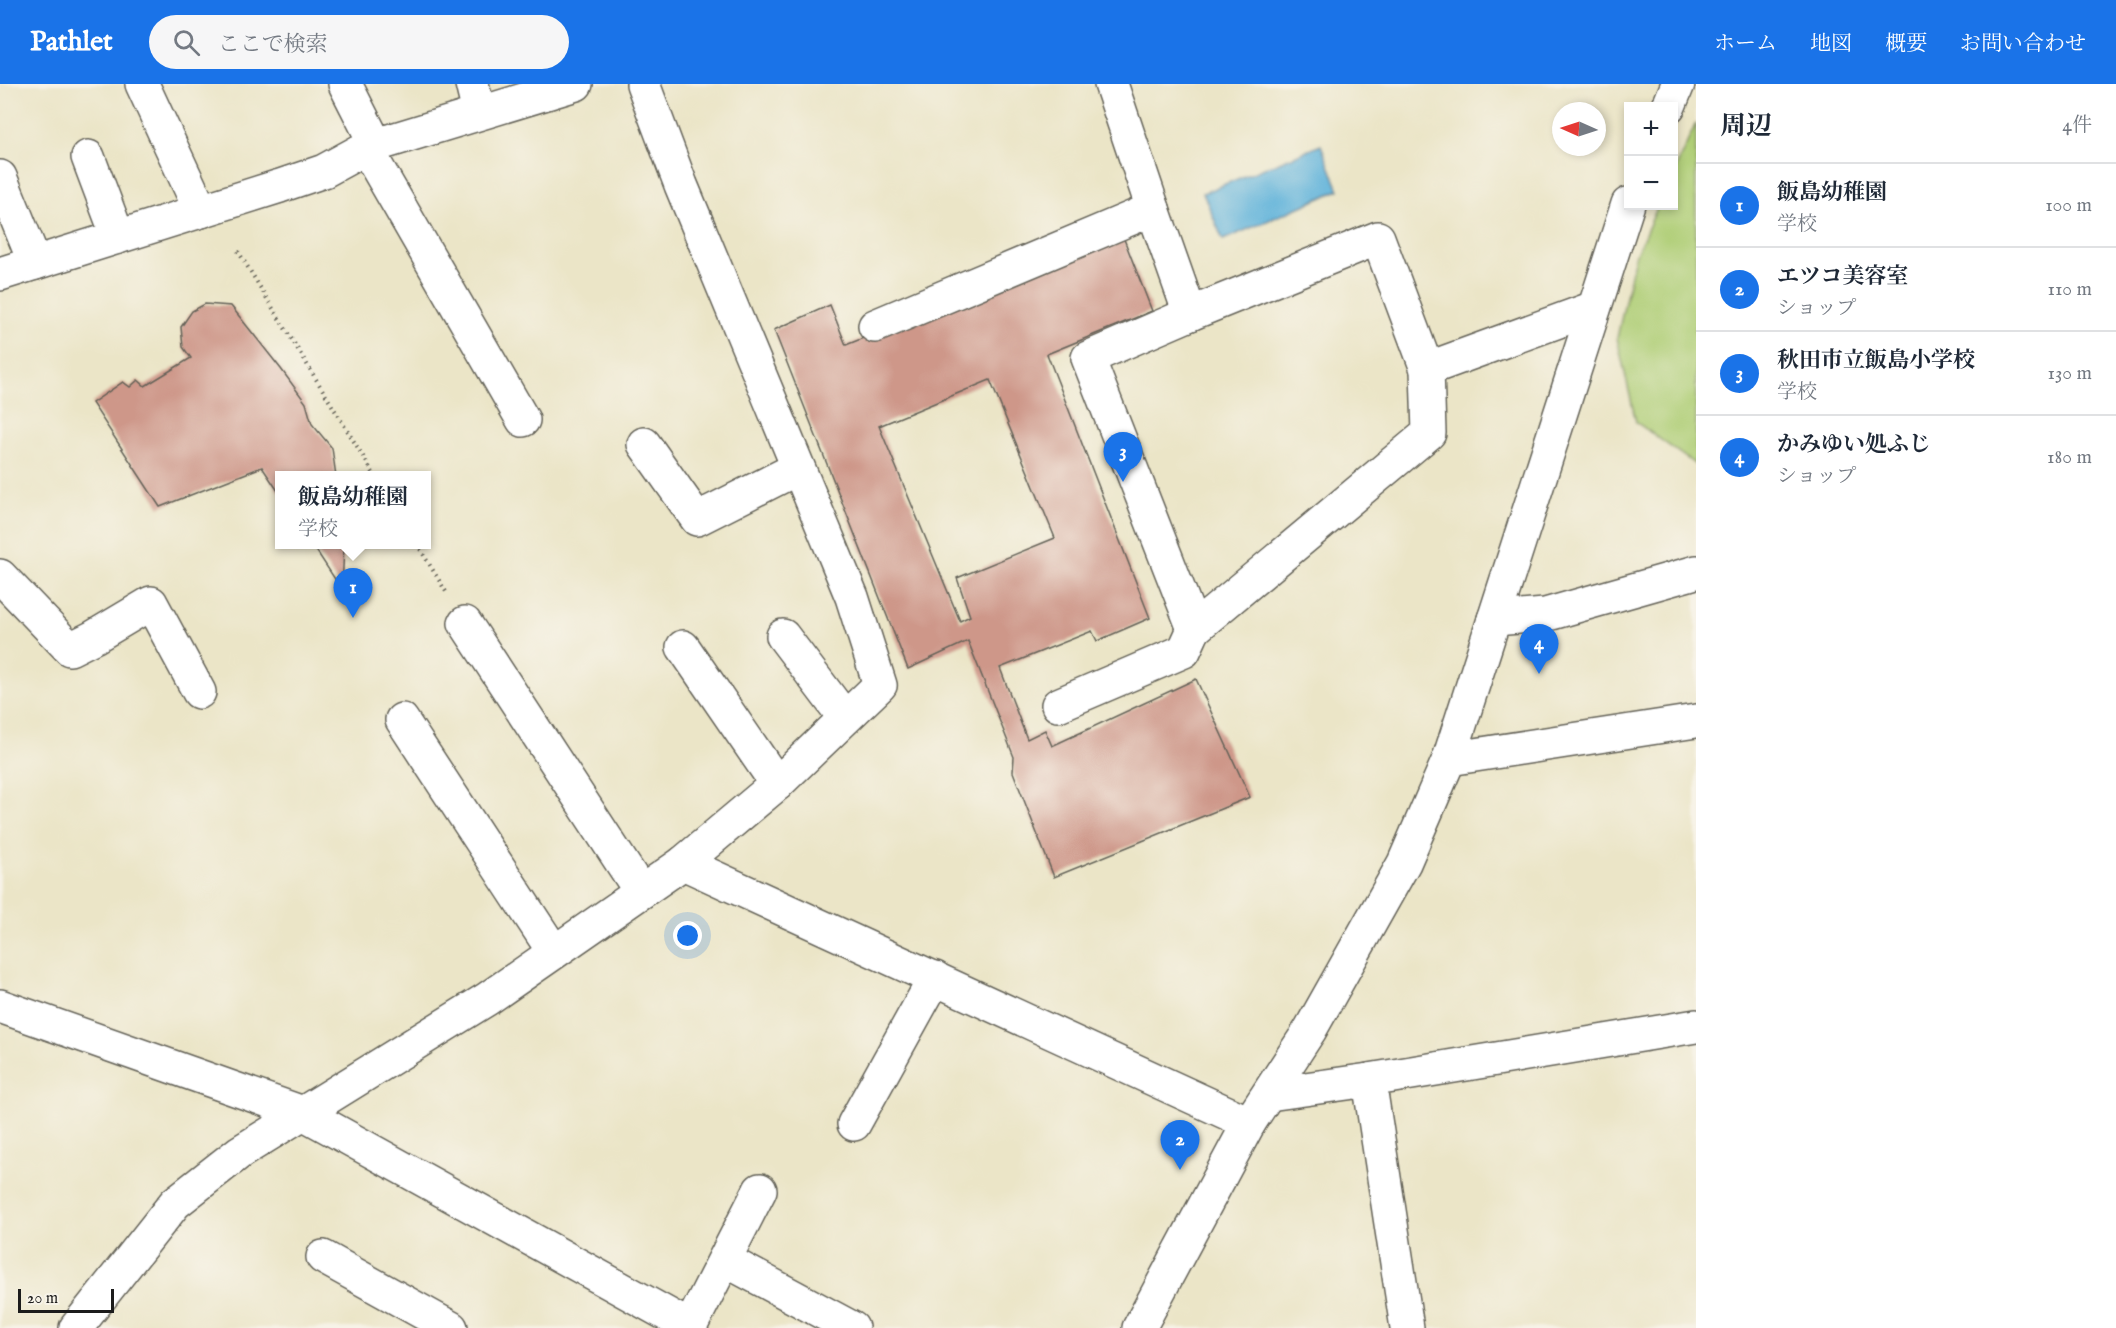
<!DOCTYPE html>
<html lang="ja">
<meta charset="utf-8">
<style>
:root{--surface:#fff;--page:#f6f6f7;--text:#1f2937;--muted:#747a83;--line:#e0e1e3;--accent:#1a73e8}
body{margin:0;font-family:"IM FELL English","Noto Serif JP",serif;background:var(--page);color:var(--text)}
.controls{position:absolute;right:18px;top:18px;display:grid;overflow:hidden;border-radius:0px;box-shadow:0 3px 9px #0003}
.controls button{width:54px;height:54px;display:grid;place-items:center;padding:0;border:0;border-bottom:2px solid var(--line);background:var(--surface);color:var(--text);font:30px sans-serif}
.compass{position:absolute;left:1552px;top:18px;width:54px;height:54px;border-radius:50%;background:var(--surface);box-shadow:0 3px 9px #0003;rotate:273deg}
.scale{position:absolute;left:18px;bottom:15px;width:96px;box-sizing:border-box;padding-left:6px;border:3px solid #1c1c1c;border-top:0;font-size:16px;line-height:21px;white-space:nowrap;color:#1c1c1c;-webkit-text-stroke:4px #f7f3e8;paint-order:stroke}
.you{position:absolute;left:688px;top:852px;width:21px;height:21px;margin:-15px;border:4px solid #fff;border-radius:50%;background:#1a73e8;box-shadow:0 0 0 9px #1a73e833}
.badge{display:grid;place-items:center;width:39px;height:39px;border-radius:50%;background:var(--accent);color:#fff;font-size:20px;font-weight:700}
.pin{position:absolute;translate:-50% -50px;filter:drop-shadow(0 2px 3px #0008)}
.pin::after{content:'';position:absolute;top:32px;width:21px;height:18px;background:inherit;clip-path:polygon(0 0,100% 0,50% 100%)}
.popup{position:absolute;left:275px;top:387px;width:156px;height:78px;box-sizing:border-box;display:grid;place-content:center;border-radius:0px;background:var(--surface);filter:drop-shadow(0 2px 4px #0005);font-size:20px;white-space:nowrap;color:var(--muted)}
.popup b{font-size:22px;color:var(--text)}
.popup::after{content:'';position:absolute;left:50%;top:100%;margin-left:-12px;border:12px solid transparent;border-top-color:var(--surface)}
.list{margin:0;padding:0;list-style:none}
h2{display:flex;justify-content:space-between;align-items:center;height:78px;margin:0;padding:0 24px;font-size:26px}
h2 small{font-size:20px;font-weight:400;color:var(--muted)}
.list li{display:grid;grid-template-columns:39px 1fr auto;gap:18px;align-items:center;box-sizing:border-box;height:84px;padding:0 24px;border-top:2px solid var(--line)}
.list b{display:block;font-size:22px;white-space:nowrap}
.list p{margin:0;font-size:20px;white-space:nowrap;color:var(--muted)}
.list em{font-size:20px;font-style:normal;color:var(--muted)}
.icon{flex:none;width:33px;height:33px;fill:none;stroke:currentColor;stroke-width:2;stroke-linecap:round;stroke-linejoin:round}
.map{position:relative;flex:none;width:1696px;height:1244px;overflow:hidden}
header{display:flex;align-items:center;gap:36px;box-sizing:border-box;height:84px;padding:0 30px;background:var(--accent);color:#fff}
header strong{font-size:28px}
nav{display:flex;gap:33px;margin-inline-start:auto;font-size:21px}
.search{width:420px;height:54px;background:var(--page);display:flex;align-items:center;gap:15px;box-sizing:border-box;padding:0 21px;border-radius:33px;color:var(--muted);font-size:22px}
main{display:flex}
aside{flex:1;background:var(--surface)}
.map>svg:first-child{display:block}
.green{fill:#afce76;stroke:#667549;stroke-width:1.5}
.water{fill:#5fb2da;stroke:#3e677b;stroke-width:1.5}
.building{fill:#ce9789;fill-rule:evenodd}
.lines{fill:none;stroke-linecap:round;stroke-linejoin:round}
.minor-casing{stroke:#646258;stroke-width:36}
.path{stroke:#646258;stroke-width:4;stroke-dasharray:1.5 4.5;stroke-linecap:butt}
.minor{stroke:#fff;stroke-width:33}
</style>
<header>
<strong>Pathlet</strong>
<div class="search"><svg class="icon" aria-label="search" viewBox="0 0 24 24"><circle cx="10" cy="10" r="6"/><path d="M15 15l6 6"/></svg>ここで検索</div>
<nav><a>ホーム</a><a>地図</a><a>概要</a><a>お問い合わせ</a></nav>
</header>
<main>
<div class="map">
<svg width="1696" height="1244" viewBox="0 0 1696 1244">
<rect width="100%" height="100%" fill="#f7f3e8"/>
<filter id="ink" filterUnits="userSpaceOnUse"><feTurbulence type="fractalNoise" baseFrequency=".0167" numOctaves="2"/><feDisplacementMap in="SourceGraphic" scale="12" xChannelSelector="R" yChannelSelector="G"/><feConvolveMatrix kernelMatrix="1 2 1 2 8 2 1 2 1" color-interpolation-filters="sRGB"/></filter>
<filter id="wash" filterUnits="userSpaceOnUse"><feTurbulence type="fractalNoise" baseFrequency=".008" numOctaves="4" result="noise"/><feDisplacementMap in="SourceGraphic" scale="24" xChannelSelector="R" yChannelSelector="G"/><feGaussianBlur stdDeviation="1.35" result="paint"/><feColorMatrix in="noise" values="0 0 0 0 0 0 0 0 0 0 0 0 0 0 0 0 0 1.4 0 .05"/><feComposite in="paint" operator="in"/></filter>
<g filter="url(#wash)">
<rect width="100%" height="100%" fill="#ebe5c7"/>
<!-- green -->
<path class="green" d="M1696,39V381L1636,338L1617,254L1635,172L1658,122H1674V88Z"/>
<!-- water -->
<path class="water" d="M1321,61L1339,106L1223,156L1203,109Z"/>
<g id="blocks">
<!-- building -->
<g class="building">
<path d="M1122,150L1152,227L1047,270L1150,534L1097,557L1092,547L1000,584L1027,655L1045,646L1052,662L1196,595L1250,713L1054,793L1013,688L1014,673L968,557L908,585L774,246L830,221L846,261ZM990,296L1055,454L957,494L970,532L960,537L879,342Z"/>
<path d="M205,220L231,222L281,285L306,319L312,340L332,364L336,392H280V410L262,383L160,423L92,319L123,298L130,303L138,296L145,302L191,274L183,263L181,243L192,227Z"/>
<path d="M312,460H344L342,506Z"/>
</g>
</g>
</g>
<g filter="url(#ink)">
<use href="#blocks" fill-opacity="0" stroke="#646258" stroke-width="1.5"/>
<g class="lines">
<defs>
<g id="minor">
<path d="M142,0L201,127"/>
<path d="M345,0L376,61"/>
<path d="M472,0L479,29"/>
<path d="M1669,22L1678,0"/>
<path d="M366,64L523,336"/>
<path d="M88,73L118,153"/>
<path d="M0,93L35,179"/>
<path d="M1153,125L1190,230L1378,154L1427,285L1594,224"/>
<path d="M0,190L280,102L324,87L366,64L576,0"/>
<path d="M1190,230L1088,274L1194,545L1429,349L1427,285"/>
<path d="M875,242L1153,125L1111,0"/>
<path d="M644,360L697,435L798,384"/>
<path d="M0,492L70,565L94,553L151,519L199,608"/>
<path d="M1494,535L1545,531L1696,488"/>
<path d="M465,539L641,808"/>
<path d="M783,552L845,634"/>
<path d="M683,563L777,700"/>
<path d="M1058,621L1184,567L1194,545"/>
<path d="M402,636L554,868"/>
<path d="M1449,675L1696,637"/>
<path d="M683,779L1249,1039"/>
<path d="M0,922L303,1029L690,1243L760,1106"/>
<path d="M1369,996L1407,1244"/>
<path d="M1269,1010L1369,996L1696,942"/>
<path d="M854,1040L935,894"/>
<path d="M323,1173L451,1244"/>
<path d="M725,1176L852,1244"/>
<path d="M76,1244L175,1119L240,1068L487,915L683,779L777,700L880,601L852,513L681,101L643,0"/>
<path d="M1139,1244L1249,1039L1310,946L1404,779L1449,675L1628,120"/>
</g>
</defs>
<!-- minor casing -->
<use href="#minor" class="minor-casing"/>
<!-- path -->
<g class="path">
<path d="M238,167L375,392"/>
<path d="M417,460L448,511"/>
</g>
<!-- minor -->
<use href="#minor" class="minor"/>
</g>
</g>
</svg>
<div class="controls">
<button>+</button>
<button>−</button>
</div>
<svg class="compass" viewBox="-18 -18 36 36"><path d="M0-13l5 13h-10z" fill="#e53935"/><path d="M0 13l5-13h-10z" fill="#747a83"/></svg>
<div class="scale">20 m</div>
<div class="you"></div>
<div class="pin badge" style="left:353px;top:534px">1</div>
<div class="popup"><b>飯島幼稚園</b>学校</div>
<div class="pin badge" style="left:1180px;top:1086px">2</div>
<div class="pin badge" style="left:1123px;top:398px">3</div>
<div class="pin badge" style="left:1539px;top:590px">4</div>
</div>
<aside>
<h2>周辺<small>4件</small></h2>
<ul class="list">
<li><span class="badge">1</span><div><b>飯島幼稚園</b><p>学校</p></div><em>100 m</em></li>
<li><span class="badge">2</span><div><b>エツコ美容室</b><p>ショップ</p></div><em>110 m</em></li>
<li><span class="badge">3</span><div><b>秋田市立飯島小学校</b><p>学校</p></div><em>130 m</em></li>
<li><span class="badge">4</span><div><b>かみゆい処ふじ</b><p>ショップ</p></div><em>180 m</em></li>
</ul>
</aside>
</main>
